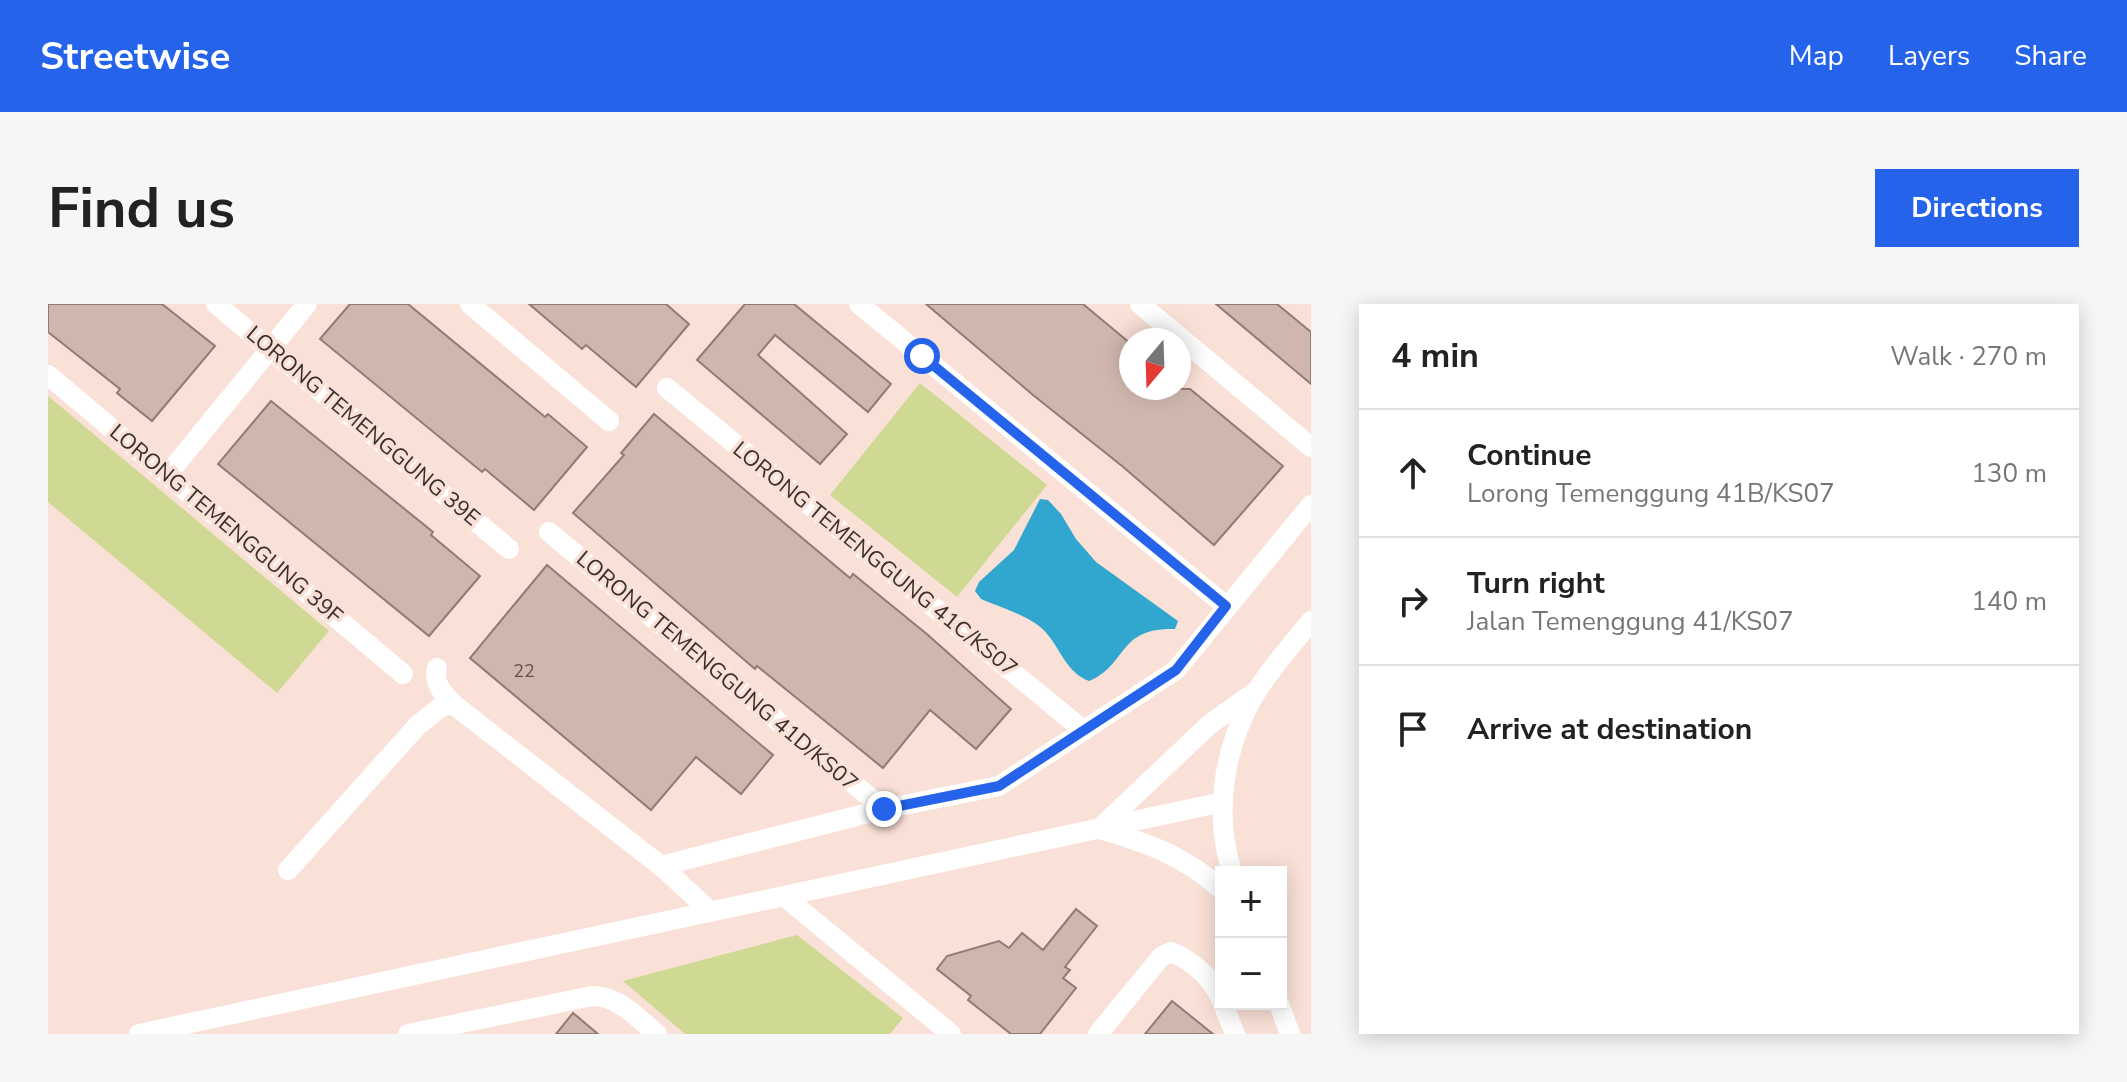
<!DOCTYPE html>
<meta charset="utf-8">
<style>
:root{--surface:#fff;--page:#f6f6f6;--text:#222;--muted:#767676;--line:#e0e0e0;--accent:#2563eb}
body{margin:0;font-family:"Nunito Sans",sans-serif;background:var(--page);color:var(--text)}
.controls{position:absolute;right:24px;bottom:24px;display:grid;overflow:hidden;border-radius:0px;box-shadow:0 4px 20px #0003}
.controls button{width:72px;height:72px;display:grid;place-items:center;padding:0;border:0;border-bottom:2px solid var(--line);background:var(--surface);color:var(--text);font:40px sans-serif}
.compass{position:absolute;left:1071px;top:24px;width:72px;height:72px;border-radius:50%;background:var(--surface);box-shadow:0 4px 20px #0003;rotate:199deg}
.stop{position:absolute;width:24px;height:24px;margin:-18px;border:6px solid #2563eb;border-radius:50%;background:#fff}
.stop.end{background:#2563eb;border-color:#fff;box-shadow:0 2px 8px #0008}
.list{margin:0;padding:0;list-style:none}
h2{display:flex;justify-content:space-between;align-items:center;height:104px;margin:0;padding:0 32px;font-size:34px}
h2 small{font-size:26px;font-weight:400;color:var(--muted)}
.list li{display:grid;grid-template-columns:52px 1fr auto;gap:24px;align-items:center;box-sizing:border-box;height:128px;padding:0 32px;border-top:2px solid var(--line)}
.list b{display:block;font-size:30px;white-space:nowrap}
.list p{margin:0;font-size:26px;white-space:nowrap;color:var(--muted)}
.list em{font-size:26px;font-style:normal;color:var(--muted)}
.icon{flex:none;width:44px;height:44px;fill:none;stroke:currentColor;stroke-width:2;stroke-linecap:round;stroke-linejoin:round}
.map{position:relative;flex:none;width:1263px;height:730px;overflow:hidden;border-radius:0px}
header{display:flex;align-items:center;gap:48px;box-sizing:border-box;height:112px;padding:0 40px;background:var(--accent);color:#fff}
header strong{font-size:38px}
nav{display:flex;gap:44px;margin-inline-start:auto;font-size:28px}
.intro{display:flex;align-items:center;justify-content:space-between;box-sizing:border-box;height:192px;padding:0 48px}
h1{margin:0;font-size:56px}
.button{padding:20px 36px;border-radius:0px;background:var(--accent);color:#fff;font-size:28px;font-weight:700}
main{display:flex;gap:48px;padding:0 48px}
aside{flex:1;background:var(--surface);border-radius:0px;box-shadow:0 4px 20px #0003}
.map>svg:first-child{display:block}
.green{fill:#d0d993}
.water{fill:#31a6ce}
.building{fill:#cfb7ad;stroke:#917b72;stroke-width:2}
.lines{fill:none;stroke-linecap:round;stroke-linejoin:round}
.minor{stroke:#fff;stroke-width:20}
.route{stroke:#2563eb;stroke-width:10}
.labels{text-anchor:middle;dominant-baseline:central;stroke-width:7;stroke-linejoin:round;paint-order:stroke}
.number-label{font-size:18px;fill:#5e524c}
.street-label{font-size:22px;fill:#39302c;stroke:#fae1d7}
</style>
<header>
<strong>Streetwise</strong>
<nav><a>Map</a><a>Layers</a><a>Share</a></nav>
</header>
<div class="intro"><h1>Find us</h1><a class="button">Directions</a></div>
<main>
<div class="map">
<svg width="1263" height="730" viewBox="0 0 1263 730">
<rect width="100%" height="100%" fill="#fae1d7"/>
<!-- green -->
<g class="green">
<path d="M872,79L999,181L909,293L782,191Z"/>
<path d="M0,92L281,327L229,389L0,198Z"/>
<path d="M749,631L855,714L842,730H637L575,677Z"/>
</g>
<!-- water -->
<path class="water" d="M992,195L1000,196L1013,210L1028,235L1048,258L1130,317L1127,325C1069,323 1080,361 1041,377C1015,367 1012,339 991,322C975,310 952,303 933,295L927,287L931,278L966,246Z"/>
<!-- building -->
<g class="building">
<path d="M0,0H114L167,42L104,117L69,89L72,85L0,28Z"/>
<path d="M302,0H360L497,113L500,110L539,143L486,206L437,165L434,168L272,35Z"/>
<path d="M481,0H618L641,20L588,83L538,41L534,45Z"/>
<path d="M697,0H746L843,80L820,108L727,31L710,51L799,130L772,160L649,56Z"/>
<path d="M878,0H1035L1083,40V84L1142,85L1235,162L1166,241L1074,162L985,91Z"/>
<path d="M1168,0H1229L1263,28V80Z"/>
<path d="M223,97L385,228L383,231L432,272L381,332L170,160Z"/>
<path d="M606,110L802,274L805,270L880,331L963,405L928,445L882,406L835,464L709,362L707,365L525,209L576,151L573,149Z"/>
<path d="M499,261L725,451L693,490L648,453L603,506L422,354Z"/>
<path d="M1028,605L1049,622L1017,663L1022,666L1015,674L1028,684L992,730H963L920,696L923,692L889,665L899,652L951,637L961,644L974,629L995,646Z"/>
<path d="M1124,697L1165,730H1097Z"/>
<path d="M525,709L550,730H508Z"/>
</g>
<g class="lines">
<!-- minor -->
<g class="minor">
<path d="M168,0L461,245"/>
<path d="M422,0L561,117"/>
<path d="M811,0L1178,302"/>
<path d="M1092,0L1263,143"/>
<path d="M0,71L355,370"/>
<path d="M619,84L1035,426"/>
<path d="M120,170L259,0"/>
<path d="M501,228L836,505"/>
<path d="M389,364C385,380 395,389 405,400"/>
<path d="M1051,525L1162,420L1207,388"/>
<path d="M1055,526C1102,540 1136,552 1173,585"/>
<path d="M613,562L836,505L951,482L1128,366L1263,201"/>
<path d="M240,566L370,421L393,403L405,400L613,562L663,608"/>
<path d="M1184,568C1166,511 1175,447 1204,395C1220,367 1243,342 1263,317"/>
<path d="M737,593L903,730"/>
<path d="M1175,700L1187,730"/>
<path d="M1231,700L1242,730"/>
<path d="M91,730L1175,498"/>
<path d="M360,730L544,692C571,692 589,714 609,730"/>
<path d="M1050,730L1113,653L1123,648C1145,657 1164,674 1173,695"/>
</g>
</g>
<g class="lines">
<!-- route -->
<path class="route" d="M836,505L951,482L1128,366L1178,302L874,52"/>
</g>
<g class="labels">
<!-- number labels -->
<g class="number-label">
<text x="476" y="367">22</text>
</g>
<!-- street labels -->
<g class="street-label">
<text transform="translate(315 122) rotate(40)">LORONG TEMENGGUNG 39E</text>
<text transform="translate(178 220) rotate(40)">LORONG TEMENGGUNG 39F</text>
<text transform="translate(827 255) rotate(39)">LORONG TEMENGGUNG 41C/KS07</text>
<text transform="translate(669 367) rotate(40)">LORONG TEMENGGUNG 41D/KS07</text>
</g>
</g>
</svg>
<div class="controls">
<button>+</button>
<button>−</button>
</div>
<svg class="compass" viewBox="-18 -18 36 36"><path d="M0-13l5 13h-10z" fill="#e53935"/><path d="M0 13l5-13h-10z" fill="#767676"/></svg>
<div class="stop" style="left:874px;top:52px"></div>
<div class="stop end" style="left:836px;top:505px"></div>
</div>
<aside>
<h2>4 min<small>Walk · 270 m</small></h2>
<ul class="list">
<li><svg class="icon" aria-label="ahead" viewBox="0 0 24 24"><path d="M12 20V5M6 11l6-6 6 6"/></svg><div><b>Continue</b><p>Lorong Temenggung 41B/KS07</p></div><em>130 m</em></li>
<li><svg class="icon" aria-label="right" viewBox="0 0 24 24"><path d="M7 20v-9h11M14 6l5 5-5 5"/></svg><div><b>Turn right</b><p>Jalan Temenggung 41/KS07</p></div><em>140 m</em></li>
<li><svg class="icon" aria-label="arrive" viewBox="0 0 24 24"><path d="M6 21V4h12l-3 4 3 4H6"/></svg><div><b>Arrive at destination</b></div></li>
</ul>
</aside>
</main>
